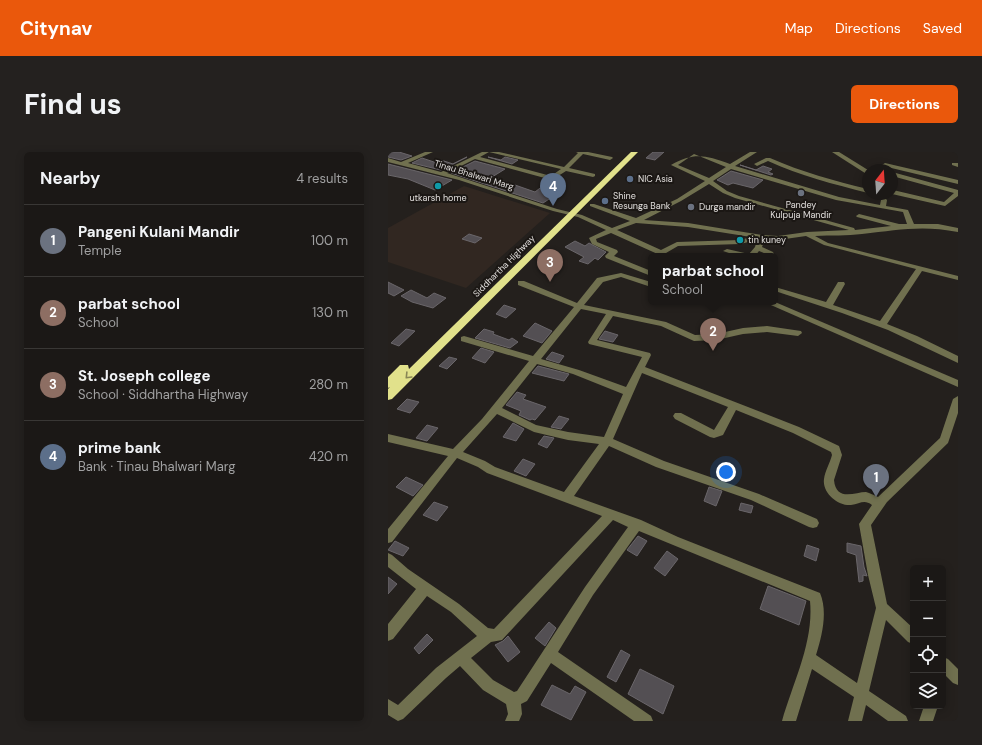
<!DOCTYPE html>
<meta charset="utf-8">
<style>
:root{--surface:#1b1816;--page:#24211f;--text:#f1f3f6;--muted:#a0a0a1;--line:#393735;--accent:#ea580c}
body{margin:0;font-family:"DM Sans",sans-serif;background:var(--page);color:var(--text)}
.controls{position:absolute;right:12px;bottom:12px;display:grid;overflow:hidden;border-radius:6px;box-shadow:0 2px 10px #0003}
.controls button{width:36px;height:36px;display:grid;place-items:center;padding:0;border:0;border-bottom:1px solid var(--line);background:var(--surface);color:var(--text);font:20px sans-serif}
.compass{position:absolute;left:474px;top:12px;width:36px;height:36px;border-radius:50%;background:var(--surface);box-shadow:0 2px 10px #0003;rotate:17deg}
.you{position:absolute;left:338px;top:320px;width:14px;height:14px;margin:-10px;border:3px solid #fff;border-radius:50%;background:#1a73e8;box-shadow:0 0 0 6px #1a73e833}
.badge{display:grid;place-items:center;width:26px;height:26px;border-radius:50%;background:var(--accent);color:#fff;font-size:13px;font-weight:700}
.pin{position:absolute;translate:-50% -33px;filter:drop-shadow(0 1px 2px #0008)}
.pin::after{content:'';position:absolute;top:21px;width:14px;height:12px;background:inherit;clip-path:polygon(0 0,100% 0,50% 100%)}
.popup{position:absolute;left:260px;top:101px;width:130px;height:52px;box-sizing:border-box;display:grid;place-content:center;border-radius:6px;background:var(--surface);filter:drop-shadow(0 1px 3px #0005);font-size:13px;white-space:nowrap;color:var(--muted)}
.popup b{font-size:15px;color:var(--text)}
.popup::after{content:'';position:absolute;left:50%;top:100%;margin-left:-8px;border:8px solid transparent;border-top-color:var(--surface)}
.list{margin:0;padding:0;list-style:none}
h2{display:flex;justify-content:space-between;align-items:center;height:52px;margin:0;padding:0 16px;font-size:17px}
h2 small{font-size:13px;font-weight:400;color:var(--muted)}
.list li{display:grid;grid-template-columns:26px 1fr auto;gap:12px;align-items:center;box-sizing:border-box;height:72px;padding:0 16px;border-top:1px solid var(--line)}
.list b{display:block;font-size:15px;white-space:nowrap}
.list p{margin:0;font-size:13px;white-space:nowrap;color:var(--muted)}
.list em{font-size:13px;font-style:normal;color:var(--muted)}
.icon{flex:none;width:22px;height:22px;fill:none;stroke:currentColor;stroke-width:2;stroke-linecap:round;stroke-linejoin:round}
.map{position:relative;flex:none;width:570px;height:569px;overflow:hidden;border-radius:6px}
header{display:flex;align-items:center;gap:24px;box-sizing:border-box;height:56px;padding:0 20px;background:var(--accent);color:#fff}
header strong{font-size:19px}
nav{display:flex;gap:22px;margin-inline-start:auto;font-size:14px}
.intro{display:flex;align-items:center;justify-content:space-between;box-sizing:border-box;height:96px;padding:0 24px}
h1{margin:0;font-size:28px}
.button{padding:10px 18px;border-radius:6px;background:var(--accent);color:#fff;font-size:14px;font-weight:700}
main{display:flex;gap:24px;padding:0 24px}
aside{flex:1;background:var(--surface);border-radius:6px;box-shadow:0 2px 10px #0003}
.map>svg:first-child{display:block}
.built{fill:#312721}
.building{fill:#534f53;stroke:#6a666a}
.lines{fill:none;stroke-linecap:round;stroke-linejoin:round}
.minor{fill:#70704f;fill-rule:evenodd}
.highway{fill:#e1e18b;fill-rule:evenodd}
.oneway{stroke:#888655}
.service-dot{fill:#5c6f8a;stroke:#1b1714;stroke-width:1.5}
.culture-dot{fill:#0f9aa8;stroke:#1b1714;stroke-width:1.5}
.worship-dot{fill:#6b7280;stroke:#1b1714;stroke-width:1.5}
.labels{text-anchor:middle;dominant-baseline:central;stroke-width:4;stroke-linejoin:round;paint-order:stroke}
.far-street-label{font-size:9px;fill:#e1dedc;stroke:#1b1714}
.far-poi-label{font-size:9px;fill:#e1dedc;stroke:#1b1714;text-anchor:start}
</style>
<header>
<strong>Citynav</strong>
<nav><a>Map</a><a>Directions</a><a>Saved</a></nav>
</header>
<div class="intro"><h1>Find us</h1><a class="button">Directions</a></div>
<main>
<aside>
<h2>Nearby<small>4 results</small></h2>
<ul class="list">
<li><span class="badge" style="background:#6b7280">1</span><div><b>Pangeni Kulani Mandir</b><p>Temple</p></div><em>100 m</em></li>
<li><span class="badge" style="background:#8d6e63">2</span><div><b>parbat school</b><p>School</p></div><em>130 m</em></li>
<li><span class="badge" style="background:#8d6e63">3</span><div><b>St. Joseph college</b><p>School · Siddhartha Highway</p></div><em>280 m</em></li>
<li><span class="badge" style="background:#5c6f8a">4</span><div><b>prime bank</b><p>Bank · Tinau Bhalwari Marg</p></div><em>420 m</em></li>
</ul>
</aside>
<div class="map">
<svg width="570" height="569" viewBox="0 0 570 569">
<rect width="100%" height="100%" fill="#24201d"/>
<!-- built -->
<path class="built" d="M76,34L162,61L78,136L0,110V76Z"/>
<!-- building -->
<g class="building">
<path d="M0,0H11L24,4L13,8L0,5Z"/>
<path d="M265,0H276L267,8L258,6Z"/>
<path d="M79,5L53,18L24,11L34,6L46,10L53,8L65,12Z"/>
<path d="M100,5L113,8L117,5L130,8L124,12Z"/>
<path d="M87,9L117,17L104,25L147,40L156,33L168,37L163,40L169,42L155,51L63,21Z"/>
<path d="M0,12L64,28L47,38L20,27L0,23Z"/>
<path d="M352,13L368,18L375,14L384,17L380,20L385,22L383,23Z"/>
<path d="M343,19L375,28L365,36L345,31L340,33L329,28Z"/>
<path d="M81,82L94,86L87,91L74,87Z"/>
<path d="M187,89L197,94L201,91L218,100L210,108L207,106L200,112L191,109L196,105L177,95Z"/>
<path d="M0,130L16,138L6,144L0,141Z"/>
<path d="M23,138L39,146L46,141L58,146L45,156L24,150L13,144Z"/>
<path d="M116,153L128,157L118,166L108,162Z"/>
<path d="M147,171L164,179L154,191L135,184Z"/>
<path d="M18,177L27,179L11,194L3,191Z"/>
<path d="M96,177L106,180L105,182L121,188L124,186L130,190L122,196L87,186Z"/>
<path d="M217,179L230,183L225,190L211,187Z"/>
<path d="M93,196L106,200L97,211L84,206Z"/>
<path d="M164,200L176,204L171,211L158,207Z"/>
<path d="M61,205L69,207L59,217L51,214Z"/>
<path d="M150,214L181,222L176,229L144,221Z"/>
<path d="M129,240L138,243L135,247L158,255L147,268L144,267L142,268L131,263L133,259L118,253Z"/>
<path d="M19,247L31,250L22,261L9,257Z"/>
<path d="M171,264L181,267L173,277L163,275Z"/>
<path d="M125,271L136,277L128,289L115,285Z"/>
<path d="M39,273L50,276L39,289L28,286Z"/>
<path d="M156,284L166,286L159,296L150,292Z"/>
<path d="M135,307L147,312L138,324L126,319Z"/>
<path d="M18,325L35,333L25,344L8,335Z"/>
<path d="M321,335L334,339L328,354L316,349Z"/>
<path d="M46,350L60,355L49,369L35,363Z"/>
<path d="M353,351L365,354L363,361L351,358Z"/>
<path d="M250,384L259,389L249,404L239,398Z"/>
<path d="M7,389L21,396L15,404L0,398Z"/>
<path d="M459,391L473,394L476,415L479,424L475,423V429L471,430L468,403L459,400Z"/>
<path d="M419,393L431,397L428,409L416,404Z"/>
<path d="M279,399L290,407L277,424L266,416Z"/>
<path d="M0,425L9,432L0,442Z"/>
<path d="M380,434L418,449L411,473L372,457Z"/>
<path d="M161,470L168,476L157,494L147,486Z"/>
<path d="M39,482L45,488L31,502L26,496Z"/>
<path d="M120,484L132,500L120,510L107,493L115,489Z"/>
<path d="M233,498L242,503L228,530L219,525Z"/>
<path d="M252,517L286,534L275,562L240,542Z"/>
<path d="M164,533L182,542L187,534L198,540L183,568L153,553Z"/>
</g>
<g class="lines">
<!-- minor -->
<g class="minor">
<path d="M37,0H45L20,11L53,20L94,0H101L92,5L163,24L173,17L101,0H111L176,15L190,1L188,0H200L224,5L225,6L222,8L195,2L181,16L207,22V24L205,25L178,19L164,28L87,7L59,21L169,57L194,63L224,76L242,69L202,54V52H206L248,66L289,47L317,29L283,13C306,0 317,3 342,12L362,0H369L347,14L451,45L492,53L493,48L486,42H493L499,48L498,54L520,58L526,72H550L570,76V80C534,73 510,78 474,82C459,84 443,83 427,84L440,91L570,124V128L534,119L499,172L529,184L570,204V211L500,178L454,161L387,139V135L438,150L450,130H456L457,132L445,153L492,169L528,117L436,93L418,84L390,88L377,87L374,95L385,100L386,102L383,104L371,99L367,104H350L335,99L339,97L361,102L367,95L369,88L352,92L290,94L278,101L281,104H274L223,81L208,87L209,90L229,98L230,100L226,104L263,119V124L218,106L217,104L221,100L204,92L201,86L218,78L190,65L165,59L71,28L0,10V6L13,10ZM306,2L338,15L321,26L290,13ZM343,17L448,48L515,60L519,72H511L471,62L468,64L469,65L503,74L467,78L466,76L351,44L339,39L325,29ZM321,32L335,41L347,46L461,78L419,80L390,84L374,83L300,71L256,68L293,49ZM248,71L300,75L363,85L352,88L289,90L273,98L229,78Z"/>
<path d="M444,0H451L480,18V23Z"/>
<path d="M378,6H382C414,20 446,29 480,37V41C446,32 412,24 380,9L369,14L366,12Z"/>
<path d="M497,11L570,28V32L495,14L494,13Z"/>
<path d="M564,11H570V15L564,13Z"/>
<path d="M504,20L570,38V44L557,54L504,42L505,38L556,50L566,41L504,24Z"/>
<path d="M233,121L263,130V135L233,125L215,130L196,153L278,170L307,183L328,182L355,176L379,174L413,179L414,181L410,184L379,180L355,182L328,188L306,189L273,174L225,164L209,188L262,201L263,203L257,215L411,275L451,294L454,303L446,328C448,350 467,340 478,340C482,341 486,343 490,345L552,286L565,247L570,244V261L560,291L499,350L483,373L499,452L525,476V492L520,490L498,468L481,539L518,564L520,569H500L478,553L474,569H460L466,545L424,517L408,569H394C405,530 426,490 422,449L251,379L205,443L170,500L263,564L265,569H246L163,511L139,549L133,552L134,562L131,569H117L120,562L118,552L95,538L72,514L58,526L15,567L10,569L0,563V547L10,553L48,516L89,484L63,460L39,444L5,487L0,489V472L28,437L0,415V401L4,403L20,417L71,452L100,476L106,477L214,364L99,321L90,315L69,306L4,390L0,391V377L60,304L0,290V282L65,297L94,267L141,209L73,189V185L76,184L145,204L186,155L130,133V129H136L189,151L209,126ZM193,157L218,162L200,190L201,192L254,205L238,235L191,218L153,207ZM149,212L185,222L235,242L216,285L180,280L148,273L114,256ZM254,221L340,255L326,278L293,261H287L285,264L287,267L322,285L326,286L335,283L348,258L405,281L443,300L444,303C442,311 437,319 436,327C434,341 450,354 463,353C472,352 476,347 484,353L471,372L480,423L488,456L469,531L428,503C434,484 440,460 432,441L290,385L253,368L186,344L221,294L268,315L363,348L421,375L425,376L429,375L431,371L429,367L371,342L276,309L225,287ZM109,262L146,280L180,288L211,292L176,340L107,315L97,309L75,300ZM225,368L240,375L197,435L129,539L126,540L105,528L83,506L103,490L114,488Z"/>
<path d="M376,150H387L570,228V235Z"/>
<path d="M555,505L560,507L570,517V533L565,531L555,521Z"/>
<path d="M536,554H550L545,569H531Z"/>
</g>
<!-- highway -->
<path class="highway" d="M243,0H250L4,247L0,248V237L2,235L0,236V225L12,213H20L21,217Z"/>
</g>
<!-- one-way arrows -->
<defs><path id="oneway-chevron" d="M-2-3.5L2.5 0L-2 3.5" fill="none" stroke-width="1.6" stroke-linecap="round" stroke-linejoin="round"/></defs>
<use class="oneway" href="#oneway-chevron" transform="translate(20 224) rotate(134)"/>
<!-- markers -->
<g class="service-dot">
<circle cx="242" cy="27" r="4"/>
<circle cx="217" cy="49" r="4"/>
</g>
<g class="culture-dot">
<circle cx="50" cy="34" r="4"/>
<circle cx="352" cy="88" r="4"/>
</g>
<g class="worship-dot">
<circle cx="413" cy="41" r="4"/>
<circle cx="303" cy="55" r="4"/>
</g>
<g class="labels">
<!-- far-street labels -->
<g class="far-street-label">
<text transform="translate(86 23) rotate(17)">Tinau Bhalwari Marg</text>
<text transform="translate(116 114) rotate(-45)">Siddhartha Highway</text>
</g>
<!-- far-poi labels -->
<g class="far-poi-label">
<text x="250" y="27">NIC Asia</text>
<text x="225" y="44">Shine<tspan x="225" dy="10">Resunga Bank</tspan></text>
<text x="50" y="46" text-anchor="middle">utkarsh home</text>
<text x="413" y="53" text-anchor="middle">Pandey<tspan x="413" dy="10">Kulpuja Mandir</tspan></text>
<text x="311" y="55">Durga mandir</text>
<text x="360" y="88">tin kuney</text>
</g>
</g>
</svg>
<div class="controls">
<button>+</button>
<button>−</button>
<button><svg class="icon" aria-label="locate" viewBox="0 0 24 24"><circle cx="12" cy="12" r="6"/><path d="M12 2v4M12 18v4M2 12h4M18 12h4"/></svg></button>
<button><svg class="icon" aria-label="layers" viewBox="0 0 24 24"><path d="M12 4l9 5-9 5-9-5zM3 14l9 5 9-5"/></svg></button>
</div>
<svg class="compass" viewBox="-18 -18 36 36"><path d="M0-13l5 13h-10z" fill="#e53935"/><path d="M0 13l5-13h-10z" fill="#a0a0a1"/></svg>
<div class="you"></div>
<div class="pin badge" style="left:488px;top:345px;background:#6b7280">1</div>
<div class="pin badge" style="left:325px;top:199px;background:#8d6e63">2</div>
<div class="popup"><b>parbat school</b>School</div>
<div class="pin badge" style="left:162px;top:130px;background:#8d6e63">3</div>
<div class="pin badge" style="left:165px;top:54px;background:#5c6f8a">4</div>
</div>
</main>
